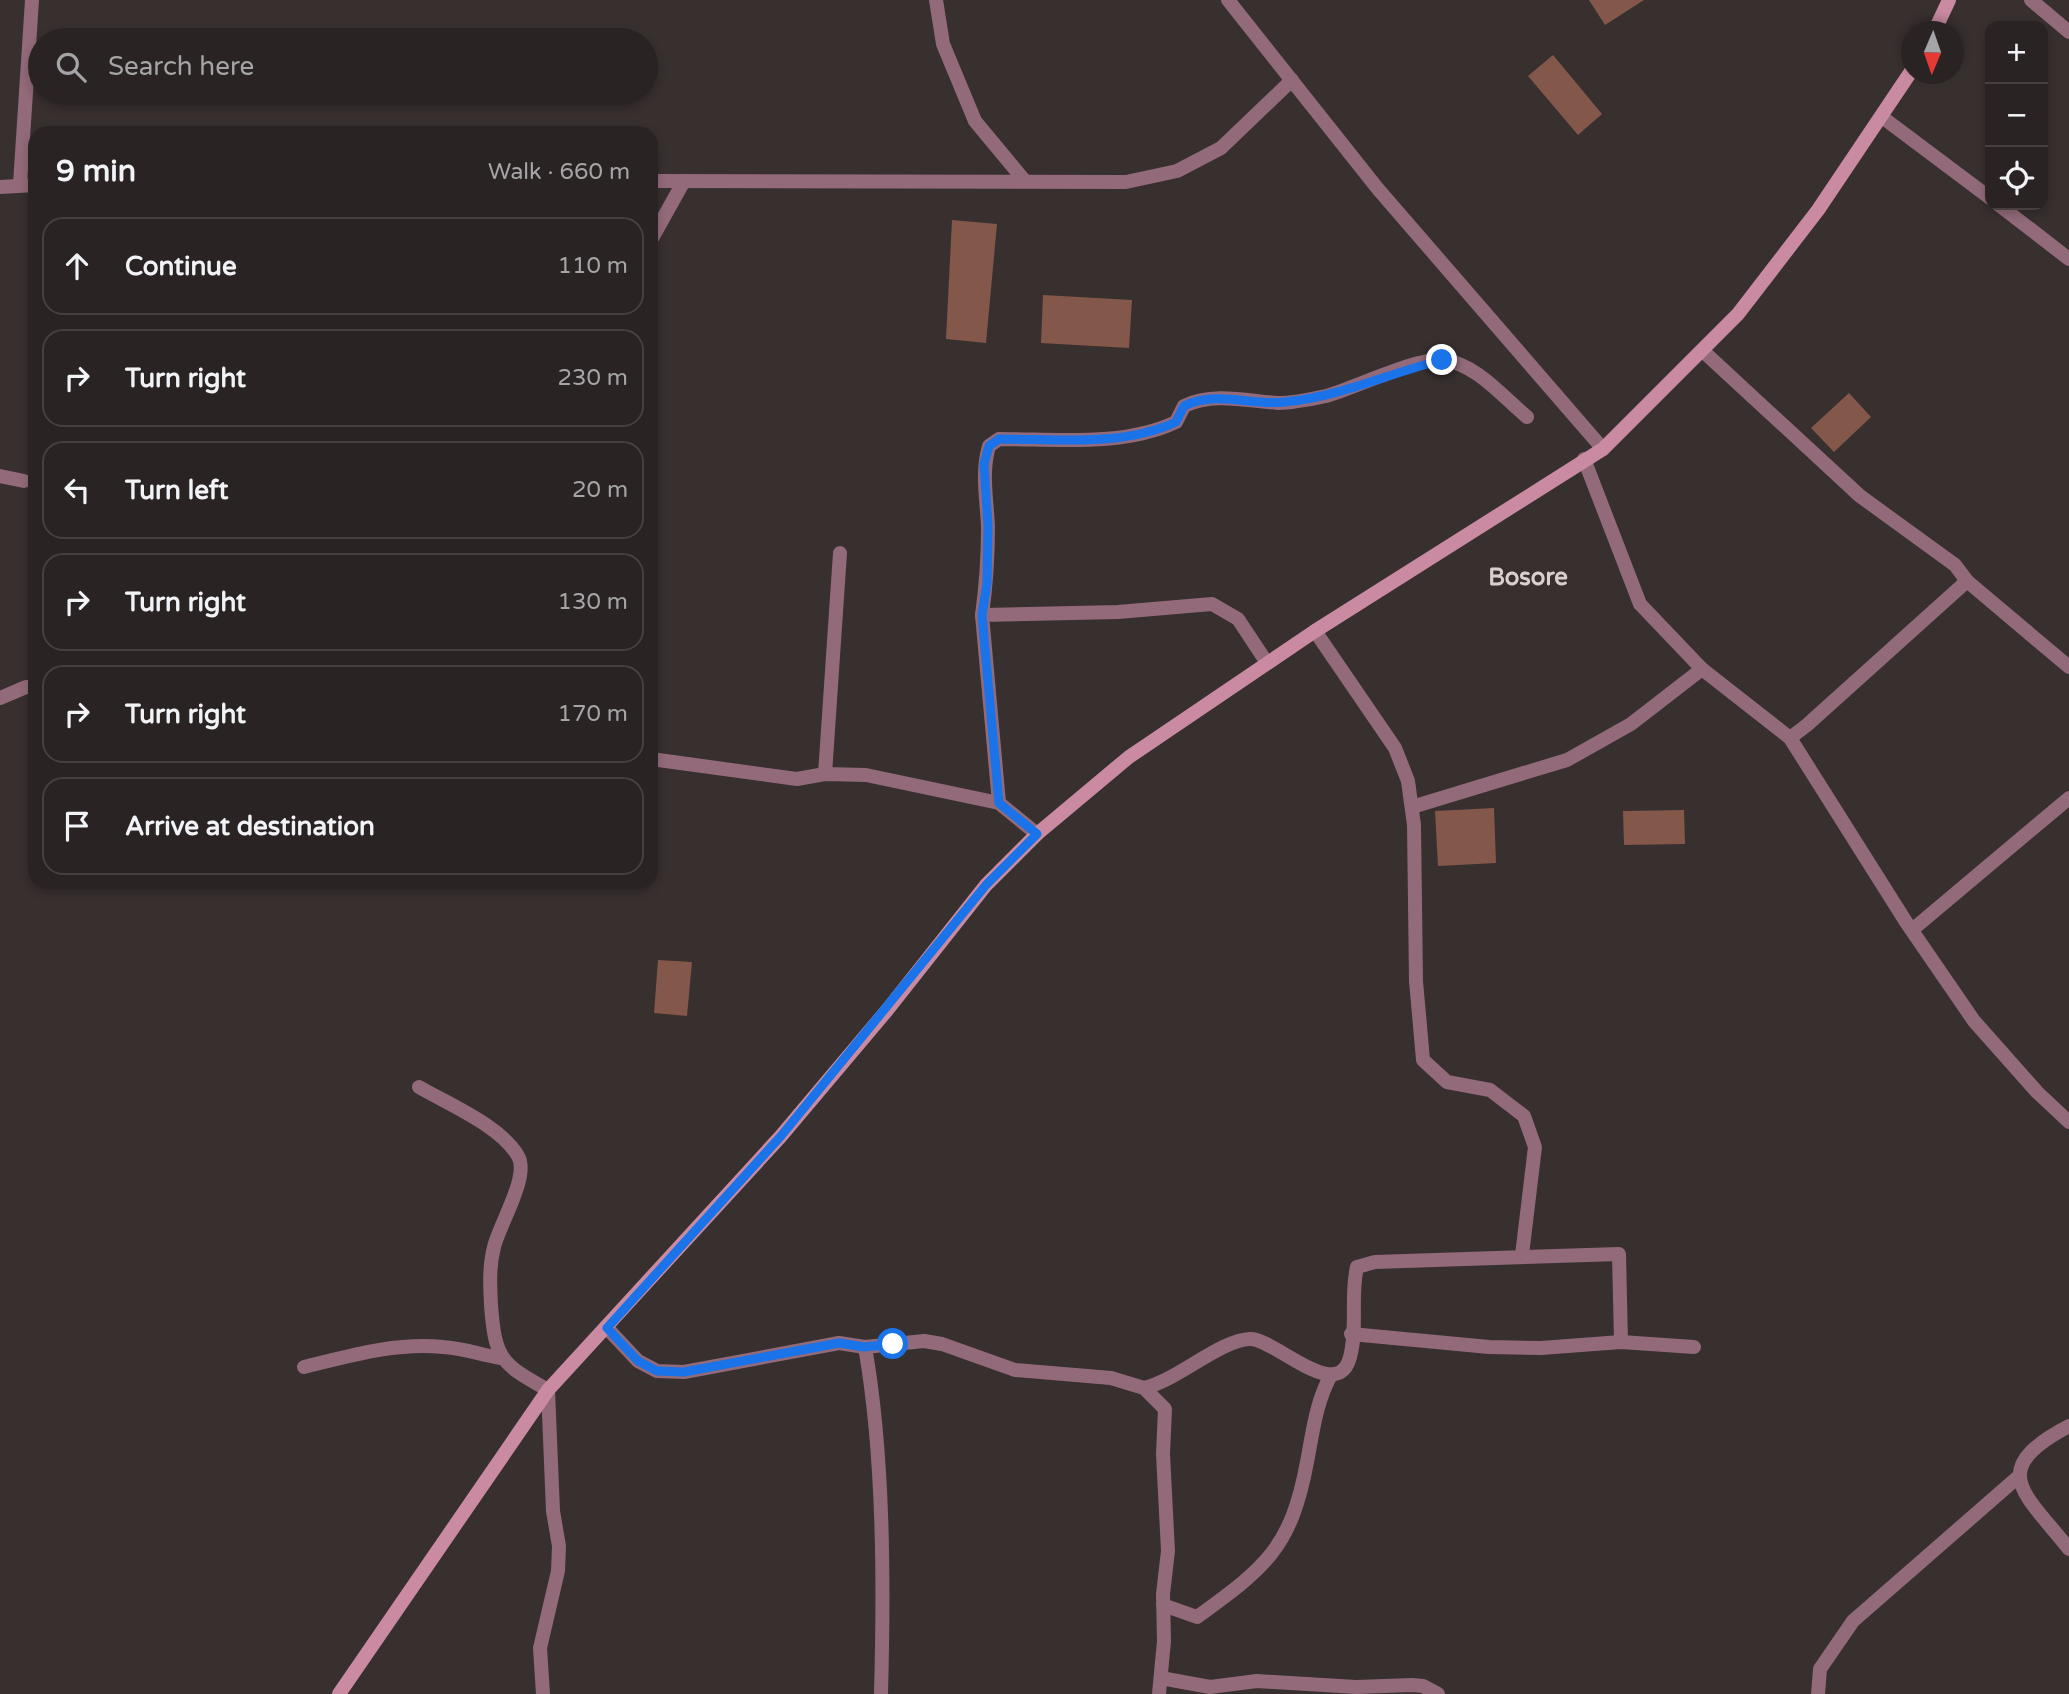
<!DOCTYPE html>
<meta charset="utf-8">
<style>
:root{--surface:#2a2323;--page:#362f30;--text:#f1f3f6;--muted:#a5a4a6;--line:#464041}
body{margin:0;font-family:"Varela Round",sans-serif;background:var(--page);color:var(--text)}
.controls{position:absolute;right:21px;top:21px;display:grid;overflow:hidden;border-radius:14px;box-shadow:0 4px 10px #0003}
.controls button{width:63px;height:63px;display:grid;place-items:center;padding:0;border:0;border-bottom:2px solid var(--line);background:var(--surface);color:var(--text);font:35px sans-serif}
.compass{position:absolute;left:1901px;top:21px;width:63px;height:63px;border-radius:50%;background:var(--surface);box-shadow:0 4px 10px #0003;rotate:182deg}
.stop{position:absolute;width:21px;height:21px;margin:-16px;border:5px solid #1a73e8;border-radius:50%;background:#fff}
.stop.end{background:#1a73e8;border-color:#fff;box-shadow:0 2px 7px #0008}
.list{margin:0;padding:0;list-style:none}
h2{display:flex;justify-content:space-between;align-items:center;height:91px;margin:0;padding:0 28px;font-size:30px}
h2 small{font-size:23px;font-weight:400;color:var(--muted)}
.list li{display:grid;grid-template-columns:46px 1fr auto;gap:21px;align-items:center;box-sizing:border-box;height:98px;margin:0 14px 14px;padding:0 14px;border:2px solid var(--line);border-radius:21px}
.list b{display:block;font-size:26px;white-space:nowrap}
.list em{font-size:23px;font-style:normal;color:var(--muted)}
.icon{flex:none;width:38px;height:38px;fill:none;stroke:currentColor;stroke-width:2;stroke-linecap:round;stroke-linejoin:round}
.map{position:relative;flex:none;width:2069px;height:1694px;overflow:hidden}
.search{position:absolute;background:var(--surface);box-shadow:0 4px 10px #0003;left:28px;top:28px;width:630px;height:77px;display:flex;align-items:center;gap:18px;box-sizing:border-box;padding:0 24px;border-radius:38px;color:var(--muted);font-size:26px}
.panel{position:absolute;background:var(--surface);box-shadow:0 4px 10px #0003;left:28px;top:126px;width:630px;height:763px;border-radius:21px}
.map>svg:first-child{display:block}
.building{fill:#84574b}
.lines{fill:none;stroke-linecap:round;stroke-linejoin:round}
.street{stroke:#926a7a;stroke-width:14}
.secondary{stroke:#c98aa2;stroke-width:14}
.route{stroke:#1a73e8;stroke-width:9}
.labels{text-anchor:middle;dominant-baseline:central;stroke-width:6;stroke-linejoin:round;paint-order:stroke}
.quarter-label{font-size:24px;font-weight:bold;fill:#dacfcf;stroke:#382f2f}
</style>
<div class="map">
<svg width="2069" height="1694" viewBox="0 0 2069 1694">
<rect width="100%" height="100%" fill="#382f2f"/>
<!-- building -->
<g class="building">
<path d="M1589,0H1644L1605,25Z"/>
<path d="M1553,55L1602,114L1578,135L1528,76Z"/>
<path d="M952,220L997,224L986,343L946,339Z"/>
<path d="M1043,295L1132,300L1129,348L1041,343Z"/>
<path d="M1849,393L1871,417L1834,452L1811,428Z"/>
<path d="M1494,808L1496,863L1438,866L1435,811Z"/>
<path d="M1684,810L1685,844L1624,845L1623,811Z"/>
<path d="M658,960L692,962L687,1016L654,1013Z"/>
</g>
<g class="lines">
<!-- street -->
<g class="street">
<path d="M936,0L943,44L975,121L1024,180"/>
<path d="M1228,0L1378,189L1603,449"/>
<path d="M2031,0L2069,32"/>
<path d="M1882,117L1990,198"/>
<path d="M651,181L1126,182L1177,171L1221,148L1292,80"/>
<path d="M20,184L32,0"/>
<path d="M0,187L35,185"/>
<path d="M1999,205L2069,259"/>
<path d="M651,240L684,181"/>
<path d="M1704,352L1860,496L1955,565L1967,581L2069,667"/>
<path d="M1584,459L1640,604L1702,669L1790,738L1906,922L1974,1021L2037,1092L2069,1122"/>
<path d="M0,476L24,481"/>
<path d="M982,615C986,586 988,557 988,527C987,500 981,473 989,446L999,439C1057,439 1123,447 1176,422L1184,406C1214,392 1247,401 1278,403C1293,403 1312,399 1326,396C1355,388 1417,357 1444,360C1476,364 1503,397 1527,417"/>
<path d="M1315,631L1395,748L1408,781L1414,825L1416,981L1423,1060L1447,1082L1490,1090L1524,1116L1535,1147L1522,1255"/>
<path d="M0,698L26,687H35"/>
<path d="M1790,738L1807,725L1967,581"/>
<path d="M651,759L797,779L825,774L866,775L999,803L1037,834"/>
<path d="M825,774L840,553"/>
<path d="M999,803L982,615L1118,612L1212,604L1238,619L1267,663"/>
<path d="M1412,807L1567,760L1631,724L1702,669"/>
<path d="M1912,930L2069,798"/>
<path d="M419,1087C448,1104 501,1126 518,1156C530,1176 499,1225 494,1247C489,1266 490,1285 491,1305C495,1359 501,1364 548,1390L553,1511L559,1546L558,1571L540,1648L543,1694"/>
<path d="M607,1328L638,1361L657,1371L684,1372L839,1343L865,1347C884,1455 884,1585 881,1694"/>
<path d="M1351,1334L1489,1347L1541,1348L1621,1342L1694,1347"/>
<path d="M865,1347L924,1341L942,1344L1015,1370L1111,1378L1144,1388L1165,1409L1163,1454L1168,1551L1163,1594L1164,1641L1159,1694"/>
<path d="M304,1367C349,1356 396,1342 443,1347C462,1348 482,1355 501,1358"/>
<path d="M1144,1388C1178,1380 1220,1340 1250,1339C1274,1338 1338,1405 1350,1357C1358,1328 1350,1296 1357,1267L1375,1262L1619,1254L1621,1342"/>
<path d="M2069,1426C1985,1470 2025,1493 2069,1549"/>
<path d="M1163,1605L1197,1617C1266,1567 1291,1548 1307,1462C1313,1431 1316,1402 1331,1375"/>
<path d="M1161,1678L1210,1687L1257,1681L1356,1687L1412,1685L1423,1686L1438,1694"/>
<path d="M1818,1694L1820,1669L1853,1621L2018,1477"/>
</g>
<!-- secondary -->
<g class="secondary">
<path d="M1934,32L1949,0"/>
<path d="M339,1694L548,1390L781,1136L888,1009L986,885L1037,834L1129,757L1315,631L1603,449L1738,314L1818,210L1912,70"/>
</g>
</g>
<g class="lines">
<!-- route -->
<path class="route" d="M893,1344L864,1347L839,1343L684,1372L657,1371L638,1361L607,1328L781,1136L986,885L1037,834L999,803L982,615L987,583L988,526L984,464L989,446L999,439C1057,439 1122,447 1176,422L1184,406C1217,390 1250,406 1285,402C1339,397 1390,373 1442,360"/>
</g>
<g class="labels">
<!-- quarter labels -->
<g class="quarter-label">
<text x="1528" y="577">Bosore</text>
</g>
</g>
</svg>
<div class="controls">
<button>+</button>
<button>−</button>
<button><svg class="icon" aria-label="locate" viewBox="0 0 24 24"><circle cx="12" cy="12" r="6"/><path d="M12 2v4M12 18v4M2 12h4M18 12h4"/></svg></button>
</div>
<svg class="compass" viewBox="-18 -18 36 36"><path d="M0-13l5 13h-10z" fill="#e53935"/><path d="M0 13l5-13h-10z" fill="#a5a4a6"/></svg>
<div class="stop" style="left:893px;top:1344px"></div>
<div class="stop end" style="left:1442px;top:360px"></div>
<div class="search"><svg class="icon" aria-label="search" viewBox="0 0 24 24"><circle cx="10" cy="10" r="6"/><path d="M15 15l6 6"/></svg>Search here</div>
<section class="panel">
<h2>9 min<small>Walk · 660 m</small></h2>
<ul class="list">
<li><svg class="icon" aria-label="ahead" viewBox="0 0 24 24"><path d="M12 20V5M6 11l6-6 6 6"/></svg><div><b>Continue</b></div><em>110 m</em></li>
<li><svg class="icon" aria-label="right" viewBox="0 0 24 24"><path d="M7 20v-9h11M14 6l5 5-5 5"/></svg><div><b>Turn right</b></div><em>230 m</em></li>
<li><svg class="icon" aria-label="left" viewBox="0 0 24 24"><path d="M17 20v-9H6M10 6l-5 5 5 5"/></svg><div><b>Turn left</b></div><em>20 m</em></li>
<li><svg class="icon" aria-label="right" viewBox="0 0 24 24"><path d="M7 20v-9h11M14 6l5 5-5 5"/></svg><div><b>Turn right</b></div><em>130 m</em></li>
<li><svg class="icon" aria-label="right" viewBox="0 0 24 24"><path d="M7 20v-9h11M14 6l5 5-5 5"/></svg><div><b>Turn right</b></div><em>170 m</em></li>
<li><svg class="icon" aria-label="arrive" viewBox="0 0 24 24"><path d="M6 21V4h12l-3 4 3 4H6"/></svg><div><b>Arrive at destination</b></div></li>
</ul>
</section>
</div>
